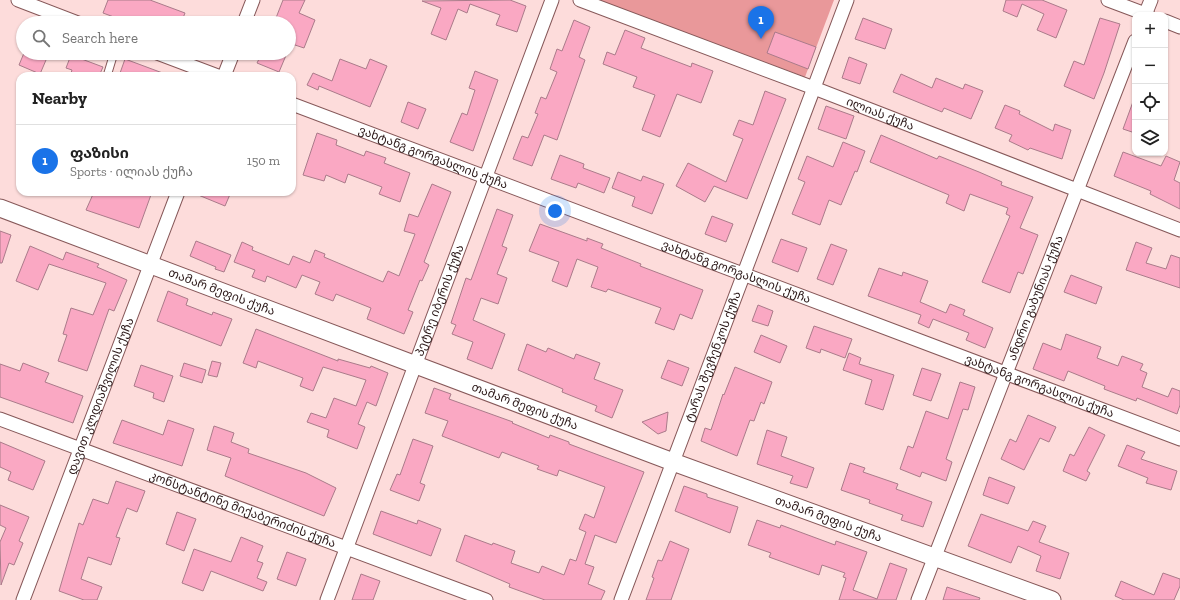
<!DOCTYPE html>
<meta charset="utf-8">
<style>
:root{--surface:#fff;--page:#f2f2f2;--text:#222;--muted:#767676;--line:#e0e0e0;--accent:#1a73e8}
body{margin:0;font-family:"Zilla Slab","Noto Sans Georgian",serif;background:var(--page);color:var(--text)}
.controls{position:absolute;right:12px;top:12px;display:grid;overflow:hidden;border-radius:8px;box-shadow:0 1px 3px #0004}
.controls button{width:36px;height:36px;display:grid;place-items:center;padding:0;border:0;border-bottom:1px solid var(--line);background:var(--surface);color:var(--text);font:20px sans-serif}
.you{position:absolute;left:555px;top:211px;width:14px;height:14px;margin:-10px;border:3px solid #fff;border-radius:50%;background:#1a73e8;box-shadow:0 0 0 6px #1a73e833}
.badge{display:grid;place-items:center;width:26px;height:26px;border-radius:50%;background:var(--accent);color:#fff;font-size:13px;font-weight:700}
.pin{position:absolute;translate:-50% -33px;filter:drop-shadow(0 1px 2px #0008)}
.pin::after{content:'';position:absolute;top:21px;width:14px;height:12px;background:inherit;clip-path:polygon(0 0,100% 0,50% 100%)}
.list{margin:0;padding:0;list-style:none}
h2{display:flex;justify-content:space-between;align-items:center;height:52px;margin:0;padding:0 16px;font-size:17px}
h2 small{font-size:13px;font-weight:400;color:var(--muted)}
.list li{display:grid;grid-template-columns:26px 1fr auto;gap:12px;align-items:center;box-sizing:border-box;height:72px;padding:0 16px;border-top:1px solid var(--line)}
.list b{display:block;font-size:15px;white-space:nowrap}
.list p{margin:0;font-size:13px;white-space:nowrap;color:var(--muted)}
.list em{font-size:13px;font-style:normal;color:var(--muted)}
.icon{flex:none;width:22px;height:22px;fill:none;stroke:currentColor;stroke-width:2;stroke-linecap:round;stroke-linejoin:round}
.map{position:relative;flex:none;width:1180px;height:600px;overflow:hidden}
.search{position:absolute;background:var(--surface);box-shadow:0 1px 3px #0004;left:16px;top:16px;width:280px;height:44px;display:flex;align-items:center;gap:10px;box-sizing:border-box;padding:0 14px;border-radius:22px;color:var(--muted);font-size:15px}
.panel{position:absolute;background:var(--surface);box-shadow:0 1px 3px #0004;left:16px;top:72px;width:280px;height:124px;border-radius:12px}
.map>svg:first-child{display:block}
.green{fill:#e9989a}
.building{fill:#faa8c3;stroke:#aa7b8a}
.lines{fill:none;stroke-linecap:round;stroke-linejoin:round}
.service-casing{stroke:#865859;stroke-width:9}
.minor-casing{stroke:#865859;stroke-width:15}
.tertiary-casing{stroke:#865859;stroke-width:19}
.service{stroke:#fff;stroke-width:7}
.minor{stroke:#fff;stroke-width:13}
.tertiary{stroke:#fff;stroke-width:17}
.labels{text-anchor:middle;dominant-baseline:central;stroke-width:3;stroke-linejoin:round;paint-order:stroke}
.street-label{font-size:12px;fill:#2b1818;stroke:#faefef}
</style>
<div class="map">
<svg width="1180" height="600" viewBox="0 0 1180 600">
<rect width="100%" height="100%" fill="#fddcdb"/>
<!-- green -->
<path class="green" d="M599,0H834L805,77Z"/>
<!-- building -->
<g class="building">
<path d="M108,0H150L185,13L181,23H130L103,13Z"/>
<path d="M283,0H305L299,13L315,20L304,48L289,43V23H274Z"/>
<path d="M510,0L526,6L517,32L496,25L500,15L470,4L467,13L458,9L446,40L431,34L441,8L422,1Z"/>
<path d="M1006,0H1042L1067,10L1056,38L1037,30L1044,14L1022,4L1017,17L1003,11Z"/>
<path d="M863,18L892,29L885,49L855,39Z"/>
<path d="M1100,18L1120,24L1104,73L1094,99L1064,86L1074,61L1084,65Z"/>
<path d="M574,20L590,27L579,57L585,60L557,140L544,135L532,166L513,159L522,136L528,138L538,114L535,113L541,97L546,99L557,72L550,69L557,49L562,51Z"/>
<path d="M625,30L645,38L641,48L691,67L692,63L713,71L701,103L677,94L660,137L642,130L655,95L633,87L637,77L603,64L607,52L615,55Z"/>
<path d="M775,32L816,47L808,69L767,53Z"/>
<path d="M24,53H49L40,74L19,65Z"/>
<path d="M262,53H287L279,72L257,63Z"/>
<path d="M71,55L103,67L99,76H70L72,70L66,68Z"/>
<path d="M849,57L867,64L860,84L842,78Z"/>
<path d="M125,59L168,75L167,76H119Z"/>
<path d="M340,59L366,69L370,59L387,66L370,107L319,86L318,90L307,85L313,73L332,81Z"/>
<path d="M475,71L498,80L473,151L450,142L462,113L467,115L475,90L469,88Z"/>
<path d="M901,74L932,88L936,78L963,89L965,84L983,91L971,119L944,108L942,112L893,92Z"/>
<path d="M765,91L786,99L747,199L714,186L705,202L676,186L688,163L726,182L743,139L733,135L739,120L753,125Z"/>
<path d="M1134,99H1135V133L1123,129Z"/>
<path d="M408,102L426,109L418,129L401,122Z"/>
<path d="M1005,105L1020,111L1019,114L1053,131L1055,124L1071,130L1062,159L1030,148L1028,150L1009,141L1012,135L995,128Z"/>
<path d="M826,106L854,116L846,139L818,129Z"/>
<path d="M317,133L337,140L336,145L364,156L366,151L386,158L384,163L410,173L400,202L379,194L382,187L348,174L345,183L326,175L324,181L303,175Z"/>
<path d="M881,135L937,159L939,156L979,172L1002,182L1001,185L1033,197L1020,228L1038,235L1023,274L1018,272L1010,293L982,282L1010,216L1006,214L1008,208L970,194L964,211L946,203L949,195L870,162Z"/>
<path d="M843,142L865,151L857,172L855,171L841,205L829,200L820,225L792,214L805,182L798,179L807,156L833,167Z"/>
<path d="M1123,152L1161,166L1166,156L1180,162L1174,180L1180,183V209L1150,194L1151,191L1114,176Z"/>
<path d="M560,155L584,164L583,168L610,178L604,193L578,183L576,188L551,179Z"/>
<path d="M618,172L641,181L643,176L664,184L652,214L632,206L635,197L612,188Z"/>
<path d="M432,184L451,192L424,262L429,265L422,281L420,280L408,310L413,312L404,334L367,319L371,308L336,294L333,301L315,294L320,282L302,275L296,288L267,276L265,282L252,277L255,270L234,262L242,242L253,247L252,250L289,265L293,256L310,263L315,250L325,254L324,257L383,282L388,271L399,276L415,234L404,231L409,214L418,217Z"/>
<path d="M94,192H152L139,228L86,210Z"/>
<path d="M191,192H231L225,206Z"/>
<path d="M497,209L513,215L502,246L507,248L497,274L507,278L498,304L481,298L473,320L505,334L492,369L467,359L473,342L452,334L456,325L451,323L466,278L471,280Z"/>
<path d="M712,216L733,224L726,242L705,234Z"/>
<path d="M540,224L587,241V238L603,244L601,248L641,264L640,266L703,290L692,319L680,314L674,330L655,323L661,308L608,289L606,292L591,287L598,267L577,259L567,287L552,281L559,262L529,251Z"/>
<path d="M0,231L11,235L2,263H0Z"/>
<path d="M781,239L807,248L798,272L772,262Z"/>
<path d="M196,241L231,255L224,272L215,269L216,267L190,256Z"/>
<path d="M1136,242L1152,248L1146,263L1166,269L1171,255L1180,258V288L1126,270Z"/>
<path d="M831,244L847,250L833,285L817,279Z"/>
<path d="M30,246L63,260L66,252L99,264L97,267L127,280L114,311L109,309L87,371L58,361L67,335L63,334L71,308L93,315L106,283L49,264L38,290L16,281Z"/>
<path d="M879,268L902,276L903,272L928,281L920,302L946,313L950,304L965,310L963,315L993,328L985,348L966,340L969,333L933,319L929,328L918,323L921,315L868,296Z"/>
<path d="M1071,275L1102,287L1096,304L1064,292Z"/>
<path d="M168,291L188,299L186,305L212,315L213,312L232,319L221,346L157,321Z"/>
<path d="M758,305L773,311L768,326L752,321Z"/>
<path d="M814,326L852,339L845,358L821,349L820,353L806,348Z"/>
<path d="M256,329L338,361V359L370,368L371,366L388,373L376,406L367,402L358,424L365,427L357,449L327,437L329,430L307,422L311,413L326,418L334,398L356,406L366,380L323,367L313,391L300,386L303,378L258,361L256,368L243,363Z"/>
<path d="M1066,334L1101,347L1097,358L1118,366L1122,356L1143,364L1140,370L1147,373L1142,387L1168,397L1172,388L1180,391V405L1177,414L1137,398L1136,401L1104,389L1105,386L1068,371L1064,381L1033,369L1043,343L1061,350Z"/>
<path d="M761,335L787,346L780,363L754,352Z"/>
<path d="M527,344L546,352L548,348L574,359L576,354L600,363L594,379L623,390L612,418L595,411L597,406L562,392L563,389L518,370Z"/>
<path d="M849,353L861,358L859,364L894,375L883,410L865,404L872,380L843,370Z"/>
<path d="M668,360L689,368L682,386L661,378Z"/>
<path d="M212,361L221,363L217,377L208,375Z"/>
<path d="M23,363L49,373L45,382L83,396L73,423L0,397V364L20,371Z"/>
<path d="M184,363L206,370L202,383L180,376Z"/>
<path d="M141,365L173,376L164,402L153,398L154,393L134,386Z"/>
<path d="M735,367L772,382L764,404L761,402L754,421L750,420L737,456L701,441L705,428L711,430L723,394L724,395Z"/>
<path d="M922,368L941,374L931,401L913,395Z"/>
<path d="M960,382L975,387L968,410L963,409L946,459L952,462L946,481L922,472L920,477L900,469L908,446L913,448L926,411L948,419Z"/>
<path d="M434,388L451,394L449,399L513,422L512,423L549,438L550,435L569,442V444L644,472L616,543L595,535L585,564L594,567L588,584L605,591L601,600H545L509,587L510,584L456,561L465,535L492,545L493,543L515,551L511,563L539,573L542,566L564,575L570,559L576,561L586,532L579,529L585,514L594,518L605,487L559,470L557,476L537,469L539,466L502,452L499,458L442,436L448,421L425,413Z"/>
<path d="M668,412L666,431L658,434L642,422Z"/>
<path d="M1028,415L1056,427L1049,442L1040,438L1024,470L1001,459L1010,439L1016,442Z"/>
<path d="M122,420L163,435L168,420L194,429L182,466L113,443Z"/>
<path d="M214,426L234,433L231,442L249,449L248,453L306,473L336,488L324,516L225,476L231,458L207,450Z"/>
<path d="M1089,427L1105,435L1087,471L1090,473L1086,481L1063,471L1070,454L1074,456Z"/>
<path d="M767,430L787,437L781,456L814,468L807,488L790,483L793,476L757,464Z"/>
<path d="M413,439L433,446L420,483L425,485L419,501L390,490L397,474L400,475Z"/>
<path d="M0,442L45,461L33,490L8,480L11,472L0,467Z"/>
<path d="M1127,445L1145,452L1141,459L1177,471L1171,490L1146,483L1148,478L1118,466Z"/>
<path d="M850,463L865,468L863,472L898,484L896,489L932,502L923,527L901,520L903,515L869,503L870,500L841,490Z"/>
<path d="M989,477L1015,487L1008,504L983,495Z"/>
<path d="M116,481L145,491L137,512L127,508L116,537L120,538L111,565L88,557L81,579L102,587L97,600H84L59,591L79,523L83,525L93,499L108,504Z"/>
<path d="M684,486L707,494V497L738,507L730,533L675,511Z"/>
<path d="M0,505L29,517L19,541L23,543L14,565L9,563L1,585L0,542L6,528L0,525Z"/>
<path d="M381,511L417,524L418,520L441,529L431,556L373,534Z"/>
<path d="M177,512L196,519L184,551L166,544Z"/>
<path d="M981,514L1028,531L1033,521L1046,526L1039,542L1069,553L1060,579L1036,571L1041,556L1018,546L1011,563L968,546Z"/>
<path d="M757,520L780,528L781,525L835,545L836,541L867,552L853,590L877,599L890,563L907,569L896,600H839L846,578L843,577L845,573L822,565L819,575L769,557L771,553L748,545Z"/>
<path d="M241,537L263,546L257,561L263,563L257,578L267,582L263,591L211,571L203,591L182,583L194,549L231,562Z"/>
<path d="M670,541L689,549L671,600H646L654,578L652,577L658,560L662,561Z"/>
<path d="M287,552L306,559L296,586L277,579Z"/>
<path d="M1163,573L1180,579V586L1174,600H1124L1115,596L1121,581L1154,595Z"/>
<path d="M361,574L380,581L373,600H352Z"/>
<path d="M947,587L980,598L979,600H943Z"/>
</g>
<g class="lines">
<defs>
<path id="service" d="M107,76L114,53"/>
<g id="minor">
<path d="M18,0L78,23"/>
<path id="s1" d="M580,0L814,88L1180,230"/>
<path d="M1108,0L1148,15"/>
<path d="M1145,15L1151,0"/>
<path d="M1165,21L1180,27"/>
<path d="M244,23L253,0"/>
<path d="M157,53L218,76"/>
<path d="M224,76L233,53"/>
<path id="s2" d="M292,104L1180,439"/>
<path id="s3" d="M0,419L486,600"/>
<path id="s4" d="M23,600L178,192"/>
<path id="s5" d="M327,600L552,0"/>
<path id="s6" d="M621,600L847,0"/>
<path id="s7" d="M918,600L1135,41"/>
</g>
<g id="tertiary">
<path id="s8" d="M0,208L673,462L1052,600"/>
</g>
</defs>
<!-- service casing -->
<use href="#service" class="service-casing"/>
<!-- minor casing -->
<use href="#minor" class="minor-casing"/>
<!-- tertiary casing -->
<use href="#tertiary" class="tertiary-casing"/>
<!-- service -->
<use href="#service" class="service"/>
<!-- minor -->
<use href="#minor" class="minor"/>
<!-- tertiary -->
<use href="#tertiary" class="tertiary"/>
</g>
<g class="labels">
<!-- street labels -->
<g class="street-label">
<text stroke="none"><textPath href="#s1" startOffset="321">ილიას ქუჩა</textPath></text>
<text stroke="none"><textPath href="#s2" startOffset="151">ვახტანგ გორგასლის ქუჩა</textPath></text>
<text stroke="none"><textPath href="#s2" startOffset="475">ვახტანგ გორგასლის ქუჩა</textPath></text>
<text stroke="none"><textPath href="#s8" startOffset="237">თამარ მეფის ქუჩა</textPath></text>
<text stroke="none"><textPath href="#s7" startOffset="324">ანდრო გაბუნიას ქუჩა</textPath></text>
<text stroke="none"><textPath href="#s5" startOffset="320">პეტრე იბერის ქუჩა</textPath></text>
<text stroke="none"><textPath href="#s6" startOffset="260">ტარას შევჩენკოს ქუჩა</textPath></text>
<text stroke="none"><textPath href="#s2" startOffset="799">ვახტანგ გორგასლის ქუჩა</textPath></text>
<text stroke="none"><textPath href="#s4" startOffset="218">დავით კლდიაშვილის ქუჩა</textPath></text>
<text stroke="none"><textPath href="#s8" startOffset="561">თამარ მეფის ქუჩა</textPath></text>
<text stroke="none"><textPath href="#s3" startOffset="259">კონსტანტინე მიქაბერიძის ქუჩა</textPath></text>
<text stroke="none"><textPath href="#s8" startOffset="885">თამარ მეფის ქუჩა</textPath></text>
</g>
</g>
</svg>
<div class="controls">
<button>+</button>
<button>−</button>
<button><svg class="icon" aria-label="locate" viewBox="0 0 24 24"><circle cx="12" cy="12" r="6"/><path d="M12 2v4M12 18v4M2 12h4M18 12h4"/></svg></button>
<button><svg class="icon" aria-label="layers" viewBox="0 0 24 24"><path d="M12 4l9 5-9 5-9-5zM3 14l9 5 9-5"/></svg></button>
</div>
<div class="you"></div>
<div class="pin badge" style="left:761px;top:39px">1</div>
<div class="search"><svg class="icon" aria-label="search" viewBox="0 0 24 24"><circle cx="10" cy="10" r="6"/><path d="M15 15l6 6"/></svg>Search here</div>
<section class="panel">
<h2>Nearby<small></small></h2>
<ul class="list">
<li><span class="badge">1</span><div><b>ფაზისი</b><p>Sports · ილიას ქუჩა</p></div><em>150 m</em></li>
</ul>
</section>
</div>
